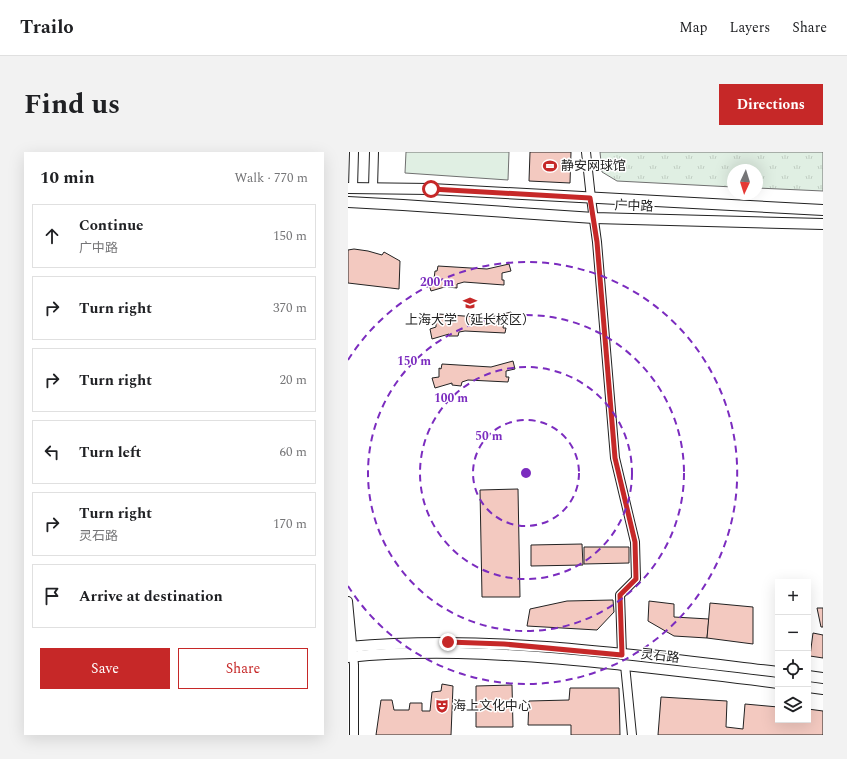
<!DOCTYPE html>
<meta charset="utf-8">
<style>
:root{--surface:#fff;--page:#f2f2f2;--text:#202124;--muted:#757577;--line:#e0e0e0;--accent:#c62828}
body{margin:0;font-family:Spectral,"Noto Sans SC",serif;background:var(--page);color:var(--text)}
.controls{position:absolute;right:12px;bottom:12px;display:grid;overflow:hidden;border-radius:0px;box-shadow:0 4px 16px #0002}
.controls button{width:36px;height:36px;display:grid;place-items:center;padding:0;border:0;border-bottom:1px solid var(--line);background:var(--surface);color:var(--text);font:20px sans-serif}
.compass{position:absolute;left:379px;top:12px;width:36px;height:36px;border-radius:50%;background:var(--surface);box-shadow:0 4px 16px #0002;rotate:184deg}
.stop{position:absolute;width:12px;height:12px;margin:-9px;border:3px solid #c62828;border-radius:50%;background:#fff}
.stop.end{background:#c62828;border-color:#fff;box-shadow:0 1px 4px #0008}
.list{margin:0;padding:0;list-style:none}
h2{display:flex;justify-content:space-between;align-items:center;height:52px;margin:0;padding:0 16px;font-size:17px}
h2 small{font-size:13px;font-weight:400;color:var(--muted)}
.list li{display:grid;grid-template-columns:26px 1fr auto;gap:12px;align-items:center;box-sizing:border-box;height:64px;margin:0 8px 8px;padding:0 8px;border:1px solid var(--line);border-radius:0px}
.list b{display:block;font-size:15px;white-space:nowrap}
.list p{margin:0;font-size:13px;white-space:nowrap;color:var(--muted)}
.list em{font-size:13px;font-style:normal;color:var(--muted)}
.actions{display:flex;gap:8px;padding:12px 16px}
.actions a{flex:1;padding:9px 0;border:1px solid var(--accent);border-radius:0px;text-align:center;font-size:14px;color:var(--accent)}
.actions .main{background:var(--accent);color:#fff}
.icon{flex:none;width:22px;height:22px;fill:none;stroke:currentColor;stroke-width:2;stroke-linecap:round;stroke-linejoin:round}
.map{position:relative;flex:none;width:475px;height:583px;overflow:hidden;border-radius:0px}
header{display:flex;align-items:center;gap:24px;box-sizing:border-box;height:56px;padding:0 20px;background:var(--surface);border-bottom:1px solid var(--line)}
header strong{font-size:19px}
nav{display:flex;gap:22px;margin-inline-start:auto;font-size:14px}
.intro{display:flex;align-items:center;justify-content:space-between;box-sizing:border-box;height:96px;padding:0 24px}
h1{margin:0;font-size:28px}
.button{padding:10px 18px;border-radius:0px;background:var(--accent);color:#fff;font-size:14px;font-weight:700}
main{display:flex;gap:24px;padding:0 24px}
aside{flex:1;background:var(--surface);border-radius:0px;box-shadow:0 4px 16px #0002}
.map>svg:first-child{display:block}
.grass{fill:url(#grass-tufts);stroke:#6f6f6f}
.garden{fill:#e0efe3;stroke:#6f6f6f}
.building{fill:#f3c9c0;stroke:#222}
.lines{fill:none;stroke-linecap:round;stroke-linejoin:round}
.minor-casing{stroke:#222;stroke-width:10}
.major-casing{stroke:#222;stroke-width:12}
.minor{stroke:#fff;stroke-width:8}
.major{stroke:#fff;stroke-width:10}
.route{stroke:#c62828;stroke-width:5}
.ring{fill:none;stroke:#7b2cbf;stroke-width:2;stroke-dasharray:7 5}
.labels{text-anchor:middle;dominant-baseline:central;stroke-width:3;stroke-linejoin:round;paint-order:stroke}
.poi-label{font-size:13px;fill:#222;stroke:#fff;text-anchor:start}
.street-label{font-size:13px;fill:#222;stroke:#fff}
.centre{fill:#7b2cbf;stroke:#fff;stroke-width:2}
.ring-label{font-size:12px;text-anchor:middle;font-weight:bold;fill:#7b2cbf;stroke:#fff;stroke-width:3;stroke-linejoin:round;paint-order:stroke}
</style>
<header>
<strong>Trailo</strong>
<nav><a>Map</a><a>Layers</a><a>Share</a></nav>
</header>
<div class="intro"><h1>Find us</h1><a class="button">Directions</a></div>
<main>
<aside>
<h2>10 min<small>Walk · 770 m</small></h2>
<ul class="list">
<li><svg class="icon" aria-label="ahead" viewBox="0 0 24 24"><path d="M12 20V5M6 11l6-6 6 6"/></svg><div><b>Continue</b><p>广中路</p></div><em>150 m</em></li>
<li><svg class="icon" aria-label="right" viewBox="0 0 24 24"><path d="M7 20v-9h11M14 6l5 5-5 5"/></svg><div><b>Turn right</b></div><em>370 m</em></li>
<li><svg class="icon" aria-label="right" viewBox="0 0 24 24"><path d="M7 20v-9h11M14 6l5 5-5 5"/></svg><div><b>Turn right</b></div><em>20 m</em></li>
<li><svg class="icon" aria-label="left" viewBox="0 0 24 24"><path d="M17 20v-9H6M10 6l-5 5 5 5"/></svg><div><b>Turn left</b></div><em>60 m</em></li>
<li><svg class="icon" aria-label="right" viewBox="0 0 24 24"><path d="M7 20v-9h11M14 6l5 5-5 5"/></svg><div><b>Turn right</b><p>灵石路</p></div><em>170 m</em></li>
<li><svg class="icon" aria-label="arrive" viewBox="0 0 24 24"><path d="M6 21V4h12l-3 4 3 4H6"/></svg><div><b>Arrive at destination</b></div></li>
</ul>
<div class="actions"><a class="main">Save</a><a>Share</a></div>
</aside>
<div class="map">
<svg width="475" height="583" viewBox="0 0 475 583">
<defs>
<pattern id="grass-tufts" width="24" height="20" patternUnits="userSpaceOnUse"><rect width="24" height="20" fill="#e0efe3"/><path d="M3 7l-1-3M5 7V3M7 7l1-3M15 17l-1-3M17 17v-4M19 17l1-3" fill="none" stroke="#c0cdc2"/></pattern>
</defs>
<rect width="100%" height="100%" fill="#fff"/>
<!-- grass -->
<path class="grass" d="M252,0H475V39L409,36V18H385V35L269,29L254,20Z"/>
<!-- garden -->
<path class="garden" d="M58,0H161L160,28L57,21Z"/>
<!-- building -->
<g class="building">
<path d="M182,0H223L222,31L181,29Z"/>
<path d="M6,97L20,99L34,103L36,100L52,109L51,137L0,131V98Z"/>
<path d="M161,112L163,119L154,121V128H156V133L116,130L109,132V136L100,135V134L83,139L80,129L86,127L87,119H89L90,114L139,117Z"/>
<path d="M163,160L164,167L156,169L155,176H158L157,181L117,179L111,180L110,184H101V182L84,187L82,177L88,175V167H91V162L140,166Z"/>
<path d="M165,209L167,217L158,219V225H161L160,230L120,228L114,230L113,234L104,233V231L87,236L84,226L91,225V216L93,217L94,212L143,215Z"/>
<path d="M170,337L172,445H134L132,338Z"/>
<path d="M234,392L235,413L183,414V393Z"/>
<path d="M236,395H281V411L236,412Z"/>
<path d="M265,448L266,460L249,478L179,474L182,457L219,449Z"/>
<path d="M301,449L326,452V465L361,467L359,486L326,484L300,469Z"/>
<path d="M362,451L405,455V492L359,486Z"/>
<path d="M469,456H475V475H473Z"/>
<path d="M465,481L475,483V506L462,504Z"/>
<path d="M94,532L105,534L103,583H28L33,548H44L46,558H61L62,551H74V559H82L84,540L93,539Z"/>
<path d="M164,533L165,575H128V534Z"/>
<path d="M222,536H271L272,583H223V573H180L181,549L221,548Z"/>
<path d="M313,545L379,549L378,575L395,577L397,552L430,555V568H460V557L475,559V583H310Z"/>
</g>
<g class="lines">
<defs>
<g id="minor">
<path d="M238,0L243,46L249,90L267,306L287,390L288,427L272,443L274,503"/>
<path d="M5,36L6,0"/>
<path d="M25,36L26,0"/>
<path d="M0,449L6,513V583"/>
<path d="M277,513L284,583"/>
</g>
<g id="major">
<path d="M0,36L83,37L475,58"/>
<path d="M0,50L55,53L246,66L475,72"/>
<path d="M0,495C144,482 288,503 430,520"/>
<path d="M0,505C89,496 178,503 267,512C321,518 376,524 430,531"/>
<path d="M460,524L475,526"/>
<path d="M460,535L475,537"/>
</g>
</defs>
<!-- minor casing -->
<use href="#minor" class="minor-casing"/>
<!-- major casing -->
<use href="#major" class="major-casing"/>
<!-- minor -->
<use href="#minor" class="minor"/>
<!-- major -->
<use href="#major" class="major"/>
</g>
<g class="lines">
<!-- route -->
<path class="route" d="M83,37L242,46L249,90L267,306L287,390L288,427L272,443L274,503L156,492L100,490"/>
</g>
<!-- distance rings -->
<g class="ring">
<circle cx="178" cy="321" r="53"/>
<circle cx="178" cy="321" r="106"/>
<circle cx="178" cy="321" r="158"/>
<path d="M0 208A211 211 0 1 1 0 434"/>
</g>
<!-- icons -->
<defs>
<symbol id="stadium-bare" viewBox="-9 -9 18 18"><path d="M0-5a6.5 5 0 1 0 0 10a6.5 5 0 1 0 0-10ZM-3.5-1.8h7v3.6h-7Z" fill="#c62828" stroke="#fff" stroke-width="2.5" paint-order="stroke"/></symbol>
<symbol id="university-bare" viewBox="-9 -9 18 18"><path d="M0-5L7-2L0 1L-7-2ZM-4 1L0 2.5L4 1V4Q0 6-4 4Z" fill="#c62828" stroke="#fff" stroke-width="2.5" paint-order="stroke"/></symbol>
<symbol id="theatre-bare" viewBox="-9 -9 18 18"><path d="M-5-5.5Q0-4 5-5.5V0Q5 5 0 6Q-5 5-5 0ZM-3.3-2.5H-1v1.5H-3.3ZM1-2.5H3.3v1.5H1ZM-2.8 1Q0 5.5 2.8 1Z" fill="#c62828" stroke="#fff" stroke-width="2.5" paint-order="stroke"/></symbol>
</defs>
<g fill-rule="evenodd">
<use href="#stadium-bare" x="192" y="4" width="20" height="20"/>
<use href="#university-bare" x="112" y="141" width="20" height="20"/>
<use href="#theatre-bare" x="84" y="544" width="20" height="20"/>
</g>
<g class="labels">
<!-- poi labels -->
<g class="poi-label">
<text x="213" y="14">静安网球馆</text>
<text x="122" y="168" text-anchor="middle">上海大学（延长校区）</text>
<text x="105" y="554">海上文化中心</text>
</g>
<!-- street labels -->
<g class="street-label">
<text transform="translate(286 54) rotate(2)">广中路</text>
<text transform="translate(312 504) rotate(6)">灵石路</text>
</g>
</g>
<circle cx="178" cy="321" r="6" class="centre"/>
<g class="ring-label">
<text x="89" y="134">200 m</text>
<text x="66" y="213">150 m</text>
<text x="103" y="250">100 m</text>
<text x="141" y="288">50 m</text>
</g>
</svg>
<div class="controls">
<button>+</button>
<button>−</button>
<button><svg class="icon" aria-label="locate" viewBox="0 0 24 24"><circle cx="12" cy="12" r="6"/><path d="M12 2v4M12 18v4M2 12h4M18 12h4"/></svg></button>
<button><svg class="icon" aria-label="layers" viewBox="0 0 24 24"><path d="M12 4l9 5-9 5-9-5zM3 14l9 5 9-5"/></svg></button>
</div>
<svg class="compass" viewBox="-18 -18 36 36"><path d="M0-13l5 13h-10z" fill="#e53935"/><path d="M0 13l5-13h-10z" fill="#757577"/></svg>
<div class="stop" style="left:83px;top:37px"></div>
<div class="stop end" style="left:100px;top:490px"></div>
</div>
</main>
